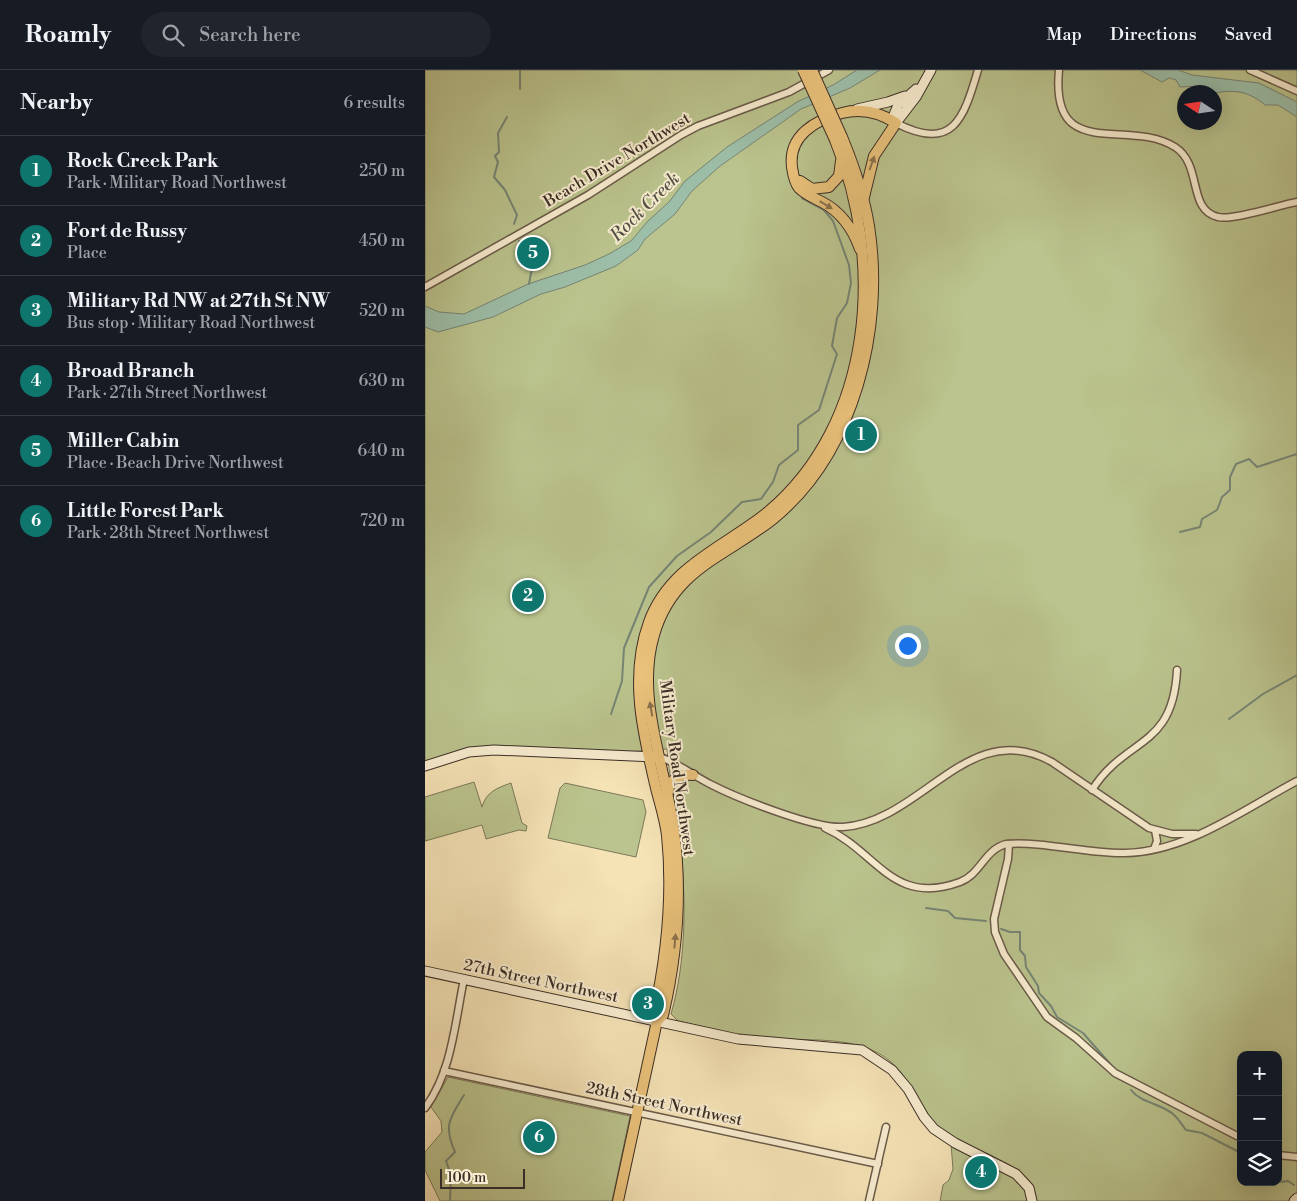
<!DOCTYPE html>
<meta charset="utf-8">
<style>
:root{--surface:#171b24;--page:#20242c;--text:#f1f3f6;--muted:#9ea1a6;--line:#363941;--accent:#0f766e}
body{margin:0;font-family:"Libre Bodoni",serif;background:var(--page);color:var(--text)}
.controls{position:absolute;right:15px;bottom:15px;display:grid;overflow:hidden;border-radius:10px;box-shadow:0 5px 20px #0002}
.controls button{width:45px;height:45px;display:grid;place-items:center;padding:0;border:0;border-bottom:1px solid var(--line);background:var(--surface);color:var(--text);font:25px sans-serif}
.compass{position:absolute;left:752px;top:15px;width:45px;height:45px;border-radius:50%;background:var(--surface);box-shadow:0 5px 20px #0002;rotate:282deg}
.scale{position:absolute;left:15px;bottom:12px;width:85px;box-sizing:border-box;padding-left:5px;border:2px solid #3b2e26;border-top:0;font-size:14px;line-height:18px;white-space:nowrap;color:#3b2e26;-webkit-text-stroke:4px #f8edd0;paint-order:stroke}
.you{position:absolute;left:482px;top:575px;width:18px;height:18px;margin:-12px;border:4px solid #fff;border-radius:50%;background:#1a73e8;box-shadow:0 0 0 8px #1a73e833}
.badge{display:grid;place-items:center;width:32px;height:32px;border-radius:50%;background:var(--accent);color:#fff;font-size:16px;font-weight:700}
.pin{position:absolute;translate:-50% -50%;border:2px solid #fff;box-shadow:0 1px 5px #0006}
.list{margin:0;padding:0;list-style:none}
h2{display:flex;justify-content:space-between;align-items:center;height:65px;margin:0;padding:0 20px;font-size:21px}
h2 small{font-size:16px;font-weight:400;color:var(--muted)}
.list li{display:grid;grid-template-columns:32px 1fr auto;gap:15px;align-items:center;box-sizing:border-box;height:70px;padding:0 20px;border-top:1px solid var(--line)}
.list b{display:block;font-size:19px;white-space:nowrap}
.list p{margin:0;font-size:16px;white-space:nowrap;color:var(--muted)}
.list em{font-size:16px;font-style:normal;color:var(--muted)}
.icon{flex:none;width:28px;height:28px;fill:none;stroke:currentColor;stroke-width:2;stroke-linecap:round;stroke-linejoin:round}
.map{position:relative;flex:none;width:872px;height:1131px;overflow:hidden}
header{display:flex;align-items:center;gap:30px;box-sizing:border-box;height:70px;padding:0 25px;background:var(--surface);border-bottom:1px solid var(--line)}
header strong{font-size:24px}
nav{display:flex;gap:28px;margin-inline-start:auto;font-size:18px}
.search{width:350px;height:45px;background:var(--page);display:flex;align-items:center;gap:12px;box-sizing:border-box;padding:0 18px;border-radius:28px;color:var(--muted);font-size:19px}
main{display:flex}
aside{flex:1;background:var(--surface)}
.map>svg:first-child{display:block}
.green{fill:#bbc48e;stroke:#7b795a;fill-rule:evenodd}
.water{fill:#9dbfa9;stroke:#768575}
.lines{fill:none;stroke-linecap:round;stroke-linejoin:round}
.stream{stroke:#768575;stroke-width:2}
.street-casing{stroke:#6a5b4a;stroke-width:9}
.secondary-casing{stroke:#3b2e26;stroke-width:11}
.primary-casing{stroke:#3b2e26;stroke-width:12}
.street{stroke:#f8edd0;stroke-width:6}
.secondary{stroke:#f8edd0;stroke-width:9}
.primary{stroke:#eac27b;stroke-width:10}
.primary-bridge-casing{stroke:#3b2e26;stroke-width:12;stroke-linecap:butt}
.primary-bridge{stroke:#eac27b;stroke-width:10}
.oneway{fill:#8a714c}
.labels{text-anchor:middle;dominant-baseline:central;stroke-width:4;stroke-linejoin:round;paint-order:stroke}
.street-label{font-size:16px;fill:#3b2e26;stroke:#f8edd0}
.water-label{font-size:18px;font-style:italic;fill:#545247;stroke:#f8edd0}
</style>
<header>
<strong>Roamly</strong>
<div class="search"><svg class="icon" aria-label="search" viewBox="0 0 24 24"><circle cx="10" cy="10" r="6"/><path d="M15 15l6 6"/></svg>Search here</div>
<nav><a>Map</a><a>Directions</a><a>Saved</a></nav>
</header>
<main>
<aside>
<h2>Nearby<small>6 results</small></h2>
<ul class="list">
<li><span class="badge">1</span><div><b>Rock Creek Park</b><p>Park · Military Road Northwest</p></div><em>250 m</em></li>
<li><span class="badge">2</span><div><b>Fort de Russy</b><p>Place</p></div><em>450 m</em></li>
<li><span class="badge">3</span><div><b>Military Rd NW at 27th St NW</b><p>Bus stop · Military Road Northwest</p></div><em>520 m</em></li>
<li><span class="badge">4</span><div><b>Broad Branch</b><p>Park · 27th Street Northwest</p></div><em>630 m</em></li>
<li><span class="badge">5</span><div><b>Miller Cabin</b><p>Place · Beach Drive Northwest</p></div><em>640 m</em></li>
<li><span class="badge">6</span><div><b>Little Forest Park</b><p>Park · 28th Street Northwest</p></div><em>720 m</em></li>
</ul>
</aside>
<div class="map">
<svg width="872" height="1131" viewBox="0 0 872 1131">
<rect width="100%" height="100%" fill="#f5e3b6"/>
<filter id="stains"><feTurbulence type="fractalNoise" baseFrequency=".004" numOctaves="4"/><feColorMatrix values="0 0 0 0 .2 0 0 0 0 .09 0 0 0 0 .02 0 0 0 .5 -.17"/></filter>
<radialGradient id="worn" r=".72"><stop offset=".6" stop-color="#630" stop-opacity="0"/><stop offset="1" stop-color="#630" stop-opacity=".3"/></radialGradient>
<!-- green -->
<g class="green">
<path d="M0,0H872V1125L866,1131H611C614,1095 542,1080 518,1062C485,1035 489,992 436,976C402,966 362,972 327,967C302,964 277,956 253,951L246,944C262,889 261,826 255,769C252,739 244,709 242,679L201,682L73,677L0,694ZM759,22H789V52H759ZM816,985H853V1112H816Z"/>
<path d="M49,712L57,737C61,722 72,718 86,713L97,753L102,756L101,761L94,760L61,769L57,755L0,771V727Z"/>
<path d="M140,713L218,730L221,742L211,787L123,768L135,718Z"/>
<path d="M23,1007L205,1046L187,1131H15L0,1100V1082L17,1062L16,1051L6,1037Z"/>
<path d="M526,1074L576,1097L601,1116L604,1131H515L518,1115L524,1110L528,1099Z"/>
</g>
<!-- water -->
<g class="water">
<path d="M432,0H455L425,18L376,39L295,96L267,121L250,144L220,169L213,180L191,196L140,217L116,224L68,247L13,262L0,257V236L14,242L39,244L103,214L160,195L184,184L206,171L223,151L244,132L260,111L302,77L372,32L408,15Z"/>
<path d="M715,0H753L767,5L834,13L872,32V47L853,35H840C825,22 810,19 791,23L778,16L755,17L751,10L744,8L737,12Z"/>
</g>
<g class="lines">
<!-- stream -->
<g class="stream">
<path d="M95,0V19"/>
<path d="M82,47L73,63L74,82L70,86L73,92L69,107L80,120L92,145L89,154"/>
<path d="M94,171L97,185L107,198L104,214"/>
<path d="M755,462L775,457L777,449L792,440L797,427L805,420V407L811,394L824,389L832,397L872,384"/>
<path d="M186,644L197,611L199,578L224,517L252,486L286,462L317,432L336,429L348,412L354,395L373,380V355L394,340L412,284L407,276L412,248L422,233L426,213L424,195L408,151L399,140L377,128"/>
<path d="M804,649L838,624L872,605"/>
<path d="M501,838L523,841L530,848L561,851"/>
<path d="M576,859L585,862H595V880L600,886L601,897L613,916L614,923L626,936L632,947L658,963L687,996"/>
<path d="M706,1020C716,1033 735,1033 748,1044C753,1048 757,1055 761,1060L777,1063L816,1083"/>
<path d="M853,1100L856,1103V1112L863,1111L869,1115"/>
<path d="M25,1131L26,1105L21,1091L30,1082C18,1055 25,1048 39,1025"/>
</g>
<defs>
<g id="street">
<path d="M634,0C625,94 702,47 750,77C778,95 762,140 793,147C807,151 855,135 872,132"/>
<path d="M825,0L872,21"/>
<path d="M471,53C529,83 539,47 553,0"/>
<path d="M0,217L163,125L256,65L273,56L364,22L404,0"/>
<path d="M235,687C253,693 269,706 285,714C312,728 390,759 418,757C497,752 544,645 627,692L724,758L747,764H771"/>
<path d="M667,720C701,666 748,680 752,600"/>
<path d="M400,758C452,781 467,837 535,812C556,804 559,780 581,774C620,771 661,784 700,783C762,782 819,739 872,711"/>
<path d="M584,774L583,789L569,849L570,862L579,884L622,947L651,968L690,1003L816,1068"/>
<path d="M729,779L732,771L730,760"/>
<path d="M19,1001L453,1094"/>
<path d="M0,1038C27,1002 30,952 39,909"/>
<path d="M853,1085L872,1087"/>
<path d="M444,1131L461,1057"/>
</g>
<g id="secondary">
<path d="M491,19L473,35L468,47L471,53L491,27L506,0"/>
<path d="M432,39L463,32L480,26"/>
<path d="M0,696L44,682L69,680L230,687"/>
<path d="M0,901L313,969L437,980L467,1000L483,1019L499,1047L509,1059L530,1073L591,1104L604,1118L607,1131"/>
<path d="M869,1131L872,1128"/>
</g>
<g id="primary">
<path d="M375,111L387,119L404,117L414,106L416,91"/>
<path d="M435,179C428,159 416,142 397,132C389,128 381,125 374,118C369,112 368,104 367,97C363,66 390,50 417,43C436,38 454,42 471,53L449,86L439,127"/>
<path d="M243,722C245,708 256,704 268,705"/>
<path d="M232,951L238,945C252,886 257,822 249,761C241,697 210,629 229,565C248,499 300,487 348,449C430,382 460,257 444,156C439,125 429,96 417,67"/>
<path d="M193,1131L232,951L229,944C242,885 248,825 242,765C240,749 235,734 231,718C218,663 204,607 224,552C245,495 300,477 343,442C449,353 460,191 410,70"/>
</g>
</defs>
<!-- street casing -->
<use href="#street" class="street-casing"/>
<!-- secondary casing -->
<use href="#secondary" class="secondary-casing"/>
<!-- primary casing -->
<use href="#primary" class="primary-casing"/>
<!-- street -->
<use href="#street" class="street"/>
<!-- secondary -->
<use href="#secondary" class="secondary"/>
<!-- primary -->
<use href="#primary" class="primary"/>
<defs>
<g id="primary-bridge">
<path d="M378,0L410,70"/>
<path d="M387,0L417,67"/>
</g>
</defs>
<!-- primary-bridge casing -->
<use href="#primary-bridge" class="primary-bridge-casing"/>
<!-- primary-bridge -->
<use href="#primary-bridge" class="primary-bridge"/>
</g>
<!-- one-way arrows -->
<defs><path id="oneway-solid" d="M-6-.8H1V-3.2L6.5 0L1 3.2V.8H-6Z" transform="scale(1.25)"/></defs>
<g class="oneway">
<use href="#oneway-solid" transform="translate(447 93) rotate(-70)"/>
<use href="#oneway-solid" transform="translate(401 135) rotate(31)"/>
<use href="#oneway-solid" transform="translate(226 639) rotate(-100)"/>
<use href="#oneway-solid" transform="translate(250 871) rotate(-85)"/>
</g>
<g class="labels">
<!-- street labels -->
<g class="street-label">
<text transform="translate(192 90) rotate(-31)">Beach Drive Northwest</text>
<text transform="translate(252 698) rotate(82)">Military Road Northwest</text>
<text transform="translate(116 911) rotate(12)">27th Street Northwest</text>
<text transform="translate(239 1034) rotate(12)">28th Street Northwest</text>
</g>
<!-- water labels -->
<g class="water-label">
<text transform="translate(220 137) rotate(-45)">Rock Creek</text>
</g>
</g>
<rect width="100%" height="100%" filter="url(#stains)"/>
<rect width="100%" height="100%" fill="url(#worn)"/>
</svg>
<div class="controls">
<button>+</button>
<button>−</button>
<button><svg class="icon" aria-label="layers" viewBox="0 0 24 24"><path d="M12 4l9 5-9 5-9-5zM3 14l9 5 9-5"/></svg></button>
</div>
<svg class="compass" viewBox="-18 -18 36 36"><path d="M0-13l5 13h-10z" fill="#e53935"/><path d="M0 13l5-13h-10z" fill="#9ea1a6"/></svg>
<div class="scale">100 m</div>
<div class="you"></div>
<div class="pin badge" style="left:436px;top:365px">1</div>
<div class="pin badge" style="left:103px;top:526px">2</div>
<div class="pin badge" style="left:223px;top:934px">3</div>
<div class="pin badge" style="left:556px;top:1102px">4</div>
<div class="pin badge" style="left:108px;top:183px">5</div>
<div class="pin badge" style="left:114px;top:1067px">6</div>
</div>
</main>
